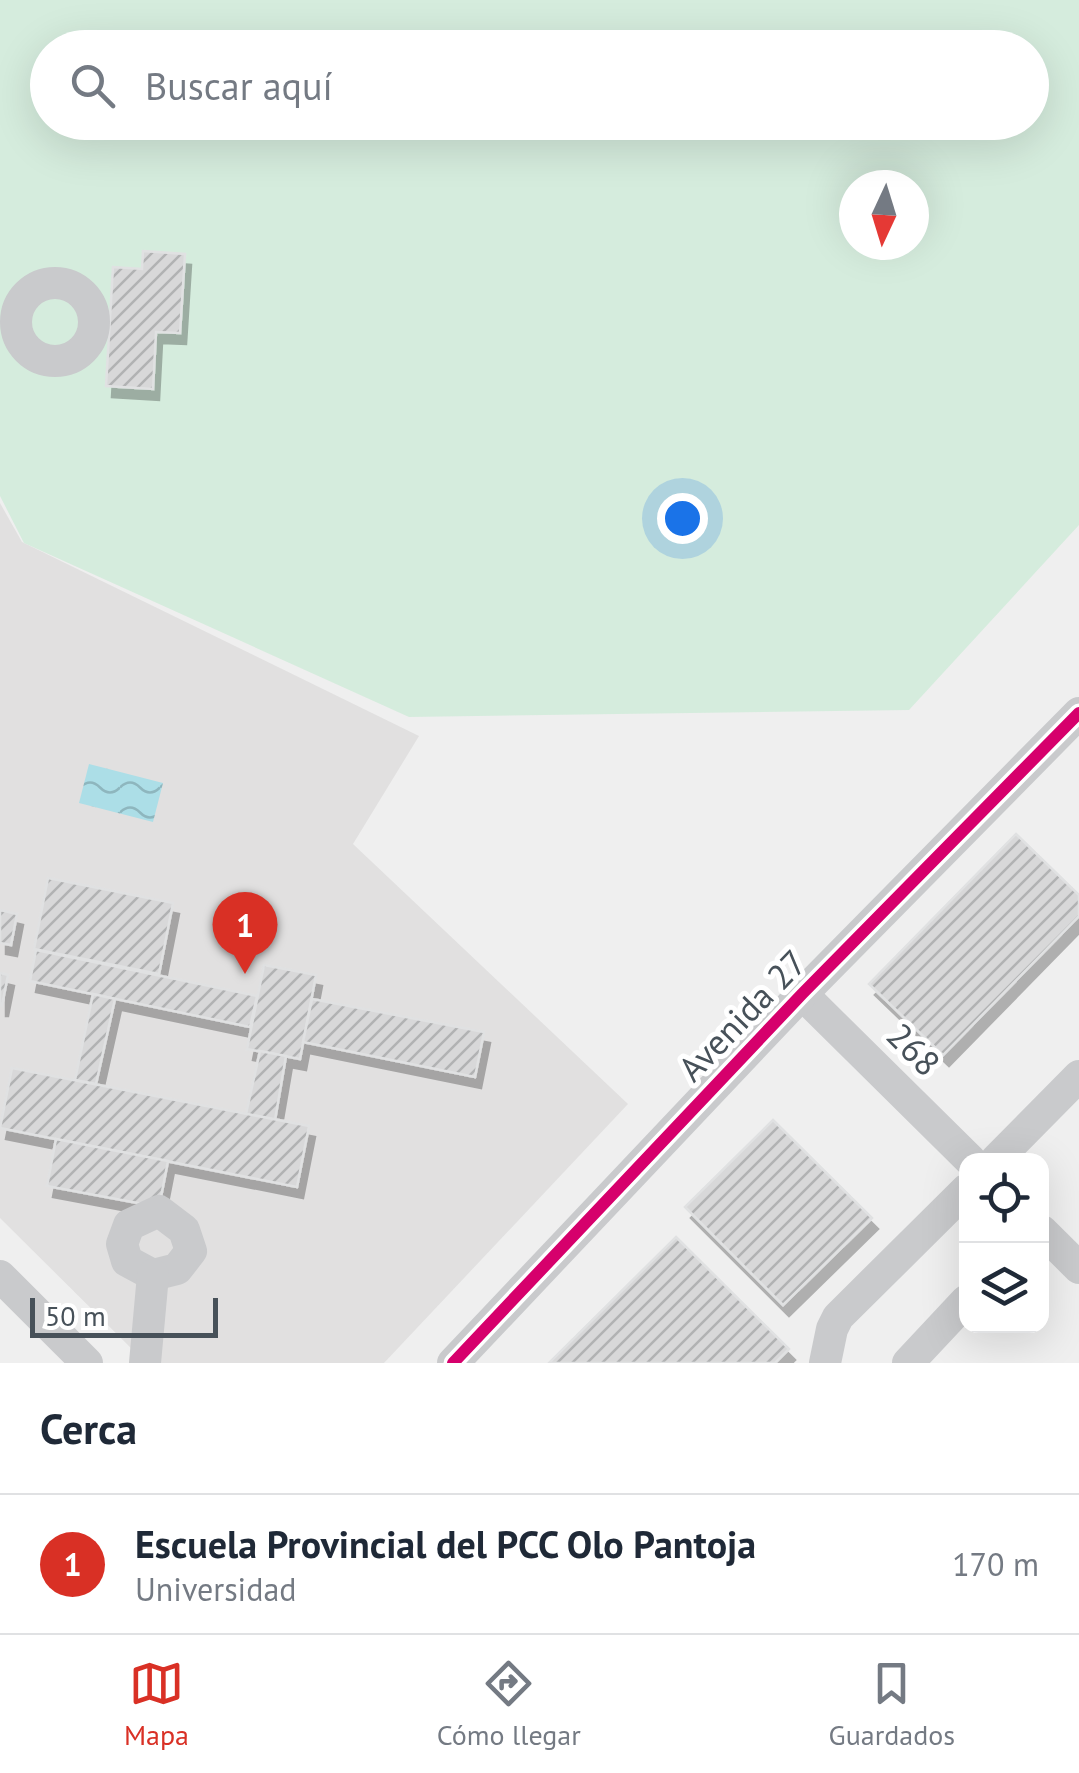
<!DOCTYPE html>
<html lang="es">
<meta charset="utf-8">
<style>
:root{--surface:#fff;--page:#f2f2f3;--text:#1f2937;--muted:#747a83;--line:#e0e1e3;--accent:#d93025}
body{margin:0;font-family:"PT Sans",sans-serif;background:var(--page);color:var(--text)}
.controls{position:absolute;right:30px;bottom:30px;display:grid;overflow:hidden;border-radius:20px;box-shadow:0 10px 40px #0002}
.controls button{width:90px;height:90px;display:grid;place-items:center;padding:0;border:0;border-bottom:2px solid var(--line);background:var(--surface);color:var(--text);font:50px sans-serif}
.compass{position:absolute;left:839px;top:170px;width:90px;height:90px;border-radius:50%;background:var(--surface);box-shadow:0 10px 40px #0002;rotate:184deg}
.scale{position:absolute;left:30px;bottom:25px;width:188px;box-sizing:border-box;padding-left:10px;border:5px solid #475159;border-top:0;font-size:28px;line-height:35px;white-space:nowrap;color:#475159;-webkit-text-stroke:8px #fff;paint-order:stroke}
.you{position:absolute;left:682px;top:518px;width:35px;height:35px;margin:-25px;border:8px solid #fff;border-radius:50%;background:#1a73e8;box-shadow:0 0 0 15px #1a73e833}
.badge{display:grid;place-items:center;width:65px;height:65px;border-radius:50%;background:var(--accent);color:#fff;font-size:32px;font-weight:700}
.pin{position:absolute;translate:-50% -82px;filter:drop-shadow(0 2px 5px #0008)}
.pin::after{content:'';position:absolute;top:52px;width:35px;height:30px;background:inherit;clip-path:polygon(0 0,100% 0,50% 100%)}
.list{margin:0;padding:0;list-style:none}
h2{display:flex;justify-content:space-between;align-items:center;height:130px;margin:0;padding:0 40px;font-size:42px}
h2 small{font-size:32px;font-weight:400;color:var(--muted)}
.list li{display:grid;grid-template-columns:65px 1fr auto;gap:30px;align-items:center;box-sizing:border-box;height:140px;padding:0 40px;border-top:2px solid var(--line)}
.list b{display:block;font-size:38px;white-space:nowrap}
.list p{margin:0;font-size:32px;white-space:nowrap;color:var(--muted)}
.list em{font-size:32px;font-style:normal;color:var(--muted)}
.icon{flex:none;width:55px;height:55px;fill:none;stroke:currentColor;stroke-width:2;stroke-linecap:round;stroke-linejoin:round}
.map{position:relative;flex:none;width:1079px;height:1363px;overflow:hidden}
.search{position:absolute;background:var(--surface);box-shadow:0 10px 40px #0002;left:30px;right:30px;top:30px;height:110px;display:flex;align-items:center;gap:25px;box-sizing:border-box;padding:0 35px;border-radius:55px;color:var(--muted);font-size:38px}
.sheet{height:270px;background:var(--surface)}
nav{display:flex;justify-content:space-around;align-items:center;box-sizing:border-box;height:140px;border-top:2px solid var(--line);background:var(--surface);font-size:28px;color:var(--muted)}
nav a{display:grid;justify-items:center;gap:5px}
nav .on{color:var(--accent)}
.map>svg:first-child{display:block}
.education{fill:#e1e0e0}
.grass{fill:#d5ecdd;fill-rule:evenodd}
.water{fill:url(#water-waves)}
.building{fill:url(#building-hatch);stroke:#e0e1e2;stroke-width:2.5;filter:url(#shadow)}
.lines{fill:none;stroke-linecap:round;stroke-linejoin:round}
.minor{stroke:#c9cacc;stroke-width:32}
.cycleway-casing{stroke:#fff;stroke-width:19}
.cycleway{stroke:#d6006c;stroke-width:12}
.labels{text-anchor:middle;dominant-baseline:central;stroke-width:10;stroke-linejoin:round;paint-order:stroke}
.street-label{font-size:35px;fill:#475159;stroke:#fff}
</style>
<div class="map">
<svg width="1079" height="1363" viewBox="0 0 1079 1363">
<defs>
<pattern id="water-waves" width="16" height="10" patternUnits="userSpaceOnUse" patternTransform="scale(2.5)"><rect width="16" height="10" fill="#acdee7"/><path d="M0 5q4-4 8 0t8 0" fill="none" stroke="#8eb6be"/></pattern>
<pattern id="building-hatch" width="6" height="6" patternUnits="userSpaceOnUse" patternTransform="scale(2.5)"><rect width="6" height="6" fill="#d8d8d9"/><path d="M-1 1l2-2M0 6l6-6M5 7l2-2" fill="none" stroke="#b1b2b3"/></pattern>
<filter id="shadow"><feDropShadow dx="6" dy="11" stdDeviation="0" flood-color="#0004"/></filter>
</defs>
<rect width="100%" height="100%" fill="#efefef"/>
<!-- education -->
<path class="education" d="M0,503L22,542L419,736L353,844L628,1104L384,1363H146L0,1218Z"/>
<!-- grass -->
<path class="grass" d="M0,0H1079V525L909,710L409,717L24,543L0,496ZM48,48H1032V122H48ZM854,185H914V245H854Z"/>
<!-- water -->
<path class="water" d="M89,764L163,783L153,822L79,803Z"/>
<!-- building -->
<g class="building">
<path d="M143,251L185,254L180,333L156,332L153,389L106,386L113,267L142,269Z"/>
<path d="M1016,834L1079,895V916L943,1055L869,984Z"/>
<path d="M48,878L173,903L159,974L34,949Z"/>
<path d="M0,910L17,914L11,945L0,943Z"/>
<path d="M36,950L257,996L250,1027L30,981Z"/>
<path d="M264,965L316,975L300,1059L247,1049Z"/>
<path d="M0,973L8,975L2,1005H0Z"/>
<path d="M93,994L115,999L96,1084L75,1080Z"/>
<path d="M312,999L484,1032L475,1077L303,1042Z"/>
<path d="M260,1051L286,1056L275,1120L246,1114Z"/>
<path d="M12,1068L309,1126L297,1187L0,1128Z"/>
<path d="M773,1120L872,1218L783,1305L685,1207Z"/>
<path d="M56,1139L168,1161L159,1207L47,1186Z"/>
<path d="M676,1237L789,1349L775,1363H549Z"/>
</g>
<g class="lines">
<!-- minor -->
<g class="minor">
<circle cx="55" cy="322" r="39"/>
<path d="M802,994L970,1160"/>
<path d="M996,1160L1079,1076"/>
<path d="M159,1211L184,1230L191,1251L177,1269L153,1275L127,1261L122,1244L129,1225Z"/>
<path d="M1042,1231L1079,1268"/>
<path d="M0,1276L87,1363"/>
<path d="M145,1363L153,1275"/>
<path d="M453,1363L802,994L1079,713"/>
<path d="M825,1363L832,1329L838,1317L966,1190"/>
<path d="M908,1363L966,1301"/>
</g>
<defs>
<path id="cycleway" d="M453,1363L802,994L1079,713"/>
</defs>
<!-- cycleway casing -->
<use href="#cycleway" class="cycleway-casing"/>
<!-- cycleway -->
<use href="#cycleway" class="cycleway"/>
</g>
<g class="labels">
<!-- street labels -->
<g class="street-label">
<text transform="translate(742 1015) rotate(-46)">Avenida 27</text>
<text transform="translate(914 1049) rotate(45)">268</text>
</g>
</g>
</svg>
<div class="controls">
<button><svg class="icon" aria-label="locate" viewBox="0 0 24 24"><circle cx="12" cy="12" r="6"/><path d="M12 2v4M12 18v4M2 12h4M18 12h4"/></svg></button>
<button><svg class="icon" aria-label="layers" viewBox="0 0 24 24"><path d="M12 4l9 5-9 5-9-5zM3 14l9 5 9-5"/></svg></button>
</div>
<svg class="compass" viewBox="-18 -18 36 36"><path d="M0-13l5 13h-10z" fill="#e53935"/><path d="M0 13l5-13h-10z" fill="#747a83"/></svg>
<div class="scale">50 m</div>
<div class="you"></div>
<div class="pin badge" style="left:245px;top:974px">1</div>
<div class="search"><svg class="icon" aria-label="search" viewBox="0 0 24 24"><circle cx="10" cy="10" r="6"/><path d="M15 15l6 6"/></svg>Buscar aquí</div>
</div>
<section class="sheet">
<h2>Cerca<small></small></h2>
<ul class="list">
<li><span class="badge">1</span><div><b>Escuela Provincial del PCC Olo Pantoja</b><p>Universidad</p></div><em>170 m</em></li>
</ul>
</section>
<nav>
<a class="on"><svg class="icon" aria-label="map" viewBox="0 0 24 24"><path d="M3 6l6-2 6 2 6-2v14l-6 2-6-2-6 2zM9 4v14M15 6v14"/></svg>Mapa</a>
<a><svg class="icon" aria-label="directions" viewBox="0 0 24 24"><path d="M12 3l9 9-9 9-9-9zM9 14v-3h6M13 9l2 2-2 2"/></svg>Cómo llegar</a>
<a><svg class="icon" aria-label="saved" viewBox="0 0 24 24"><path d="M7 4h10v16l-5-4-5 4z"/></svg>Guardados</a>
</nav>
